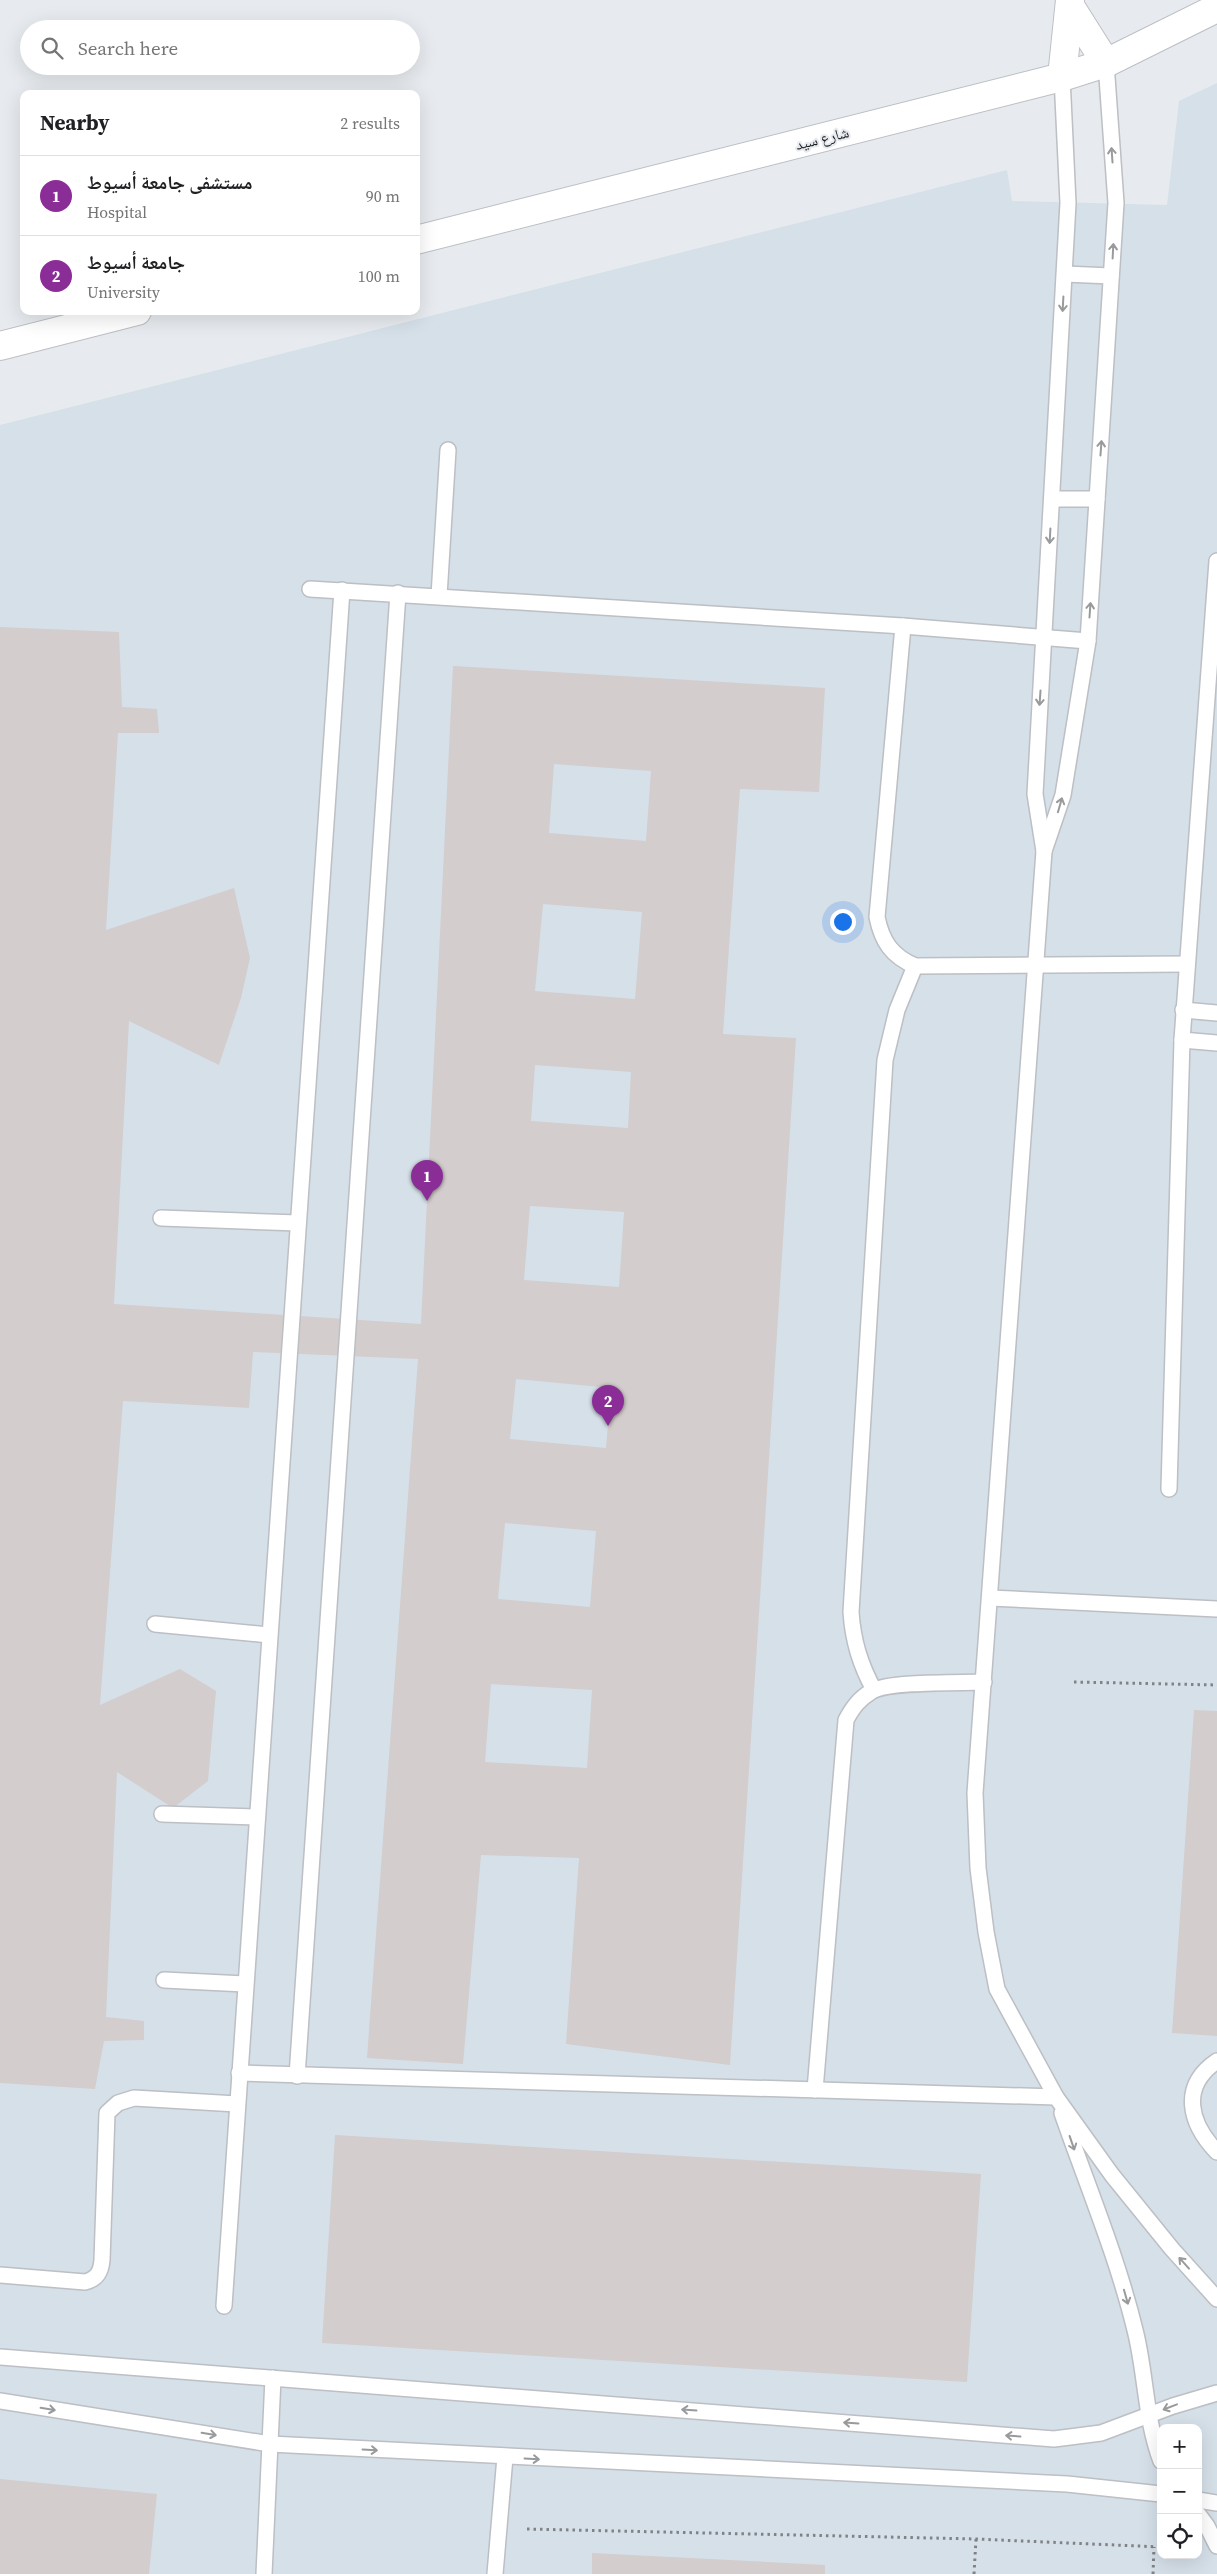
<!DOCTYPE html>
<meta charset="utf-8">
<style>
:root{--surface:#fff;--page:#f6f6f6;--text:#202124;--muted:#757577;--line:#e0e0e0;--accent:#8b2d97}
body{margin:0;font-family:"Source Serif 4","Noto Naskh Arabic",serif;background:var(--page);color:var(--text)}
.controls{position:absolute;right:15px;bottom:15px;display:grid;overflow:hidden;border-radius:10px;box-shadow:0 5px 20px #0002}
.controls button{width:45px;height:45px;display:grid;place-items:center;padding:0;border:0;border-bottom:1px solid var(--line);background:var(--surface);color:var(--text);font:25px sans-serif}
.you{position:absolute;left:842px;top:921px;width:18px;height:18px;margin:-12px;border:4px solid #fff;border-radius:50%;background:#1a73e8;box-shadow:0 0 0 8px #1a73e833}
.badge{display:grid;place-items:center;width:32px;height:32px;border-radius:50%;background:var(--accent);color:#fff;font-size:16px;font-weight:700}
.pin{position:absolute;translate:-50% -41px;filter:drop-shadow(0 1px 2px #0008)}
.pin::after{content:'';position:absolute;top:26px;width:18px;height:15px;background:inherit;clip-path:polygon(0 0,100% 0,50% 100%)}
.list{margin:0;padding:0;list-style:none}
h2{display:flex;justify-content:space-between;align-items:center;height:65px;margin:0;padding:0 20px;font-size:21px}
h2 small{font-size:16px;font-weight:400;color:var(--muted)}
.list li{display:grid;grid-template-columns:32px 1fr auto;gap:15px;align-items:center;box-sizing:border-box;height:80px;padding:0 20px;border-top:1px solid var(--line)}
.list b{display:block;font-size:19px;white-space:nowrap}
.list p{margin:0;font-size:16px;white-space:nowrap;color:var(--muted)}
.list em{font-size:16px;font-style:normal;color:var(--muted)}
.icon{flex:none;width:28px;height:28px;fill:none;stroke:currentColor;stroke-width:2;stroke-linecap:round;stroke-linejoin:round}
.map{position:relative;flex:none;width:1217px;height:2574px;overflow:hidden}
.search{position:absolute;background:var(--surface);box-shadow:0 5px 20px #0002;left:20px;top:20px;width:400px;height:55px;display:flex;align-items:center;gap:12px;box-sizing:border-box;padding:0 18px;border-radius:28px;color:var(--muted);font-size:19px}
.panel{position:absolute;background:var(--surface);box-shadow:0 5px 20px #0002;left:20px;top:90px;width:400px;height:225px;border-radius:10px}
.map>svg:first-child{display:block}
.built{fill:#d6e0e9;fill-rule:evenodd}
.building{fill:#d3cdcd;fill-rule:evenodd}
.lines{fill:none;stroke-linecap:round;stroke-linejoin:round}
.service-casing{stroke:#bcbfc3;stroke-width:18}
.minor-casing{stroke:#bcbfc3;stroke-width:30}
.secondary-casing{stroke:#bcbfc3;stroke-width:30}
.path{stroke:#808285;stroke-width:3;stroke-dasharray:2.5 4;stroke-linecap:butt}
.service{stroke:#fff;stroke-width:15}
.minor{stroke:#fff;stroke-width:28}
.secondary{stroke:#fff;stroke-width:28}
.oneway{stroke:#999a9b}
.labels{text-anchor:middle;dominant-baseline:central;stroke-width:4;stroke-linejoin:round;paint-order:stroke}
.street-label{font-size:15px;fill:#1d1f20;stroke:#e7ebef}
</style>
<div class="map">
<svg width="1217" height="2574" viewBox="0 0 1217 2574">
<rect width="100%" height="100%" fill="#e7ebef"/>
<!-- built -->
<path class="built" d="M1217,83V2574H0V425L1007,170L1012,201L1167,205L1179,101ZM1161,2428H1198V2555H1161Z"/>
<!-- building -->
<g class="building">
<path d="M0,627L119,632L122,707L157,709L159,733H118L106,930L234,888L250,958L241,998L219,1065L129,1021L114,1304L421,1324L453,666L825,688L819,792L740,789L723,1034L796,1038L730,2065L566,2044L579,1858L481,1855L463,2064L367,2058L418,1359L253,1352L249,1408L123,1401L100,1705L180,1669L216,1691L208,1781L173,1808L117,1772L106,2017L144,2021V2040L104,2041L95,2089L0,2083ZM554,764L651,771L646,841L549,833ZM543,904L642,912L635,999L535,991ZM535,1065L631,1072L628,1128L531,1121ZM530,1206L624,1212L619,1287L524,1280ZM516,1379L611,1388L606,1448L510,1439ZM505,1523L596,1531L590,1607L498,1599ZM491,1684L592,1690L587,1768L485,1762Z"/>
<path d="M1194,1710L1217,1711V2036L1172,2033Z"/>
<path d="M335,2135L981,2174L967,2382L322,2343Z"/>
<path d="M0,2479L157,2494L149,2574H0Z"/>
<path d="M592,2553L825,2565V2574H592Z"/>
</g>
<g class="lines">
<defs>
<g id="service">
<path d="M1062,77L1068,203L1035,794L1044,851L975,1793L978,1868L986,1932L997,1989L1056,2097L1112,2175L1172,2249L1217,2299"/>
<path d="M1065,274L1111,276"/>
<path d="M1052,499H1097"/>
<path d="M310,589L903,626L1088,641"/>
<path d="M439,596L448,450"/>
<path d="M903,626L877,917C882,942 892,956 915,966L1187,964"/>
<path d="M1044,851L1063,795L1088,641L1116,203L1106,63"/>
<path d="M1183,1010L1217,1013"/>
<path d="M1182,1040L1217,1043"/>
<path d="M161,1218L298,1223"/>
<path d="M1169,1489L1182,1040L1217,561"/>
<path d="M990,1598L1217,1609"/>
<path d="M155,1624L269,1635"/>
<path d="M874,1690C860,1664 853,1641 851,1612L885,1060L897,1010L915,966"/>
<path d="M162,1814L257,1817"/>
<path d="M164,1980L245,1984"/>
<path d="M1217,2061C1179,2087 1190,2124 1217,2152"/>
<path d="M239,2073L1056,2097"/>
<path d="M297,2076L398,593"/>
<path d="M815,2090L846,1720C853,1707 859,1699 872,1691C890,1681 960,1683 984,1682"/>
<path d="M1062,2113C1087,2185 1117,2256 1135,2330C1146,2373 1145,2419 1161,2461"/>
<path d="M0,2275L85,2282C97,2279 101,2272 102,2260L107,2113L118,2103L134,2098L237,2104"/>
<path d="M224,2306L342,590"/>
<path d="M0,2357L1054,2439L1101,2433L1173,2406L1217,2393"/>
<path d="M0,2401L270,2444L1067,2484L1161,2494"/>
<path d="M1198,2500L1217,2503"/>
<path d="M1198,2514L1207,2526L1217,2546"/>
<path d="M264,2574L273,2378"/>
<path d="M495,2574L505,2457"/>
</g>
<g id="minor">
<path d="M1070,6L1106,63"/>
<path d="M1062,77L1070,0"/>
</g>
<g id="secondary">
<path d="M416,240L1062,77L1106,63L1217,8"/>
<path d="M0,346L137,311"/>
</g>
</defs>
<!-- service casing -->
<use href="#service" class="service-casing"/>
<!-- minor casing -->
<use href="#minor" class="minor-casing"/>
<!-- secondary casing -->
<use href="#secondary" class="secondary-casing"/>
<!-- path -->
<g class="path">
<path d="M1074,1682L1217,1685"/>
<path d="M527,2529L976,2539L1161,2547"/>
<path d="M974,2574L976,2539"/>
<path d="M1153,2574L1154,2547"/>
</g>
<!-- service -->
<use href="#service" class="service"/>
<!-- minor -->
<use href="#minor" class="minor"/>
<!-- secondary -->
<use href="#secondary" class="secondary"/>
</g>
<!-- one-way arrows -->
<defs><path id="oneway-shaft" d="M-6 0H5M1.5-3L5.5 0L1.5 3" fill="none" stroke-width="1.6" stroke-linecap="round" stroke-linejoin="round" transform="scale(1.25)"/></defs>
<g class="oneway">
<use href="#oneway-shaft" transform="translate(1112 155) rotate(-94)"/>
<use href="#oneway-shaft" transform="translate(1113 251) rotate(-87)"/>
<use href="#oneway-shaft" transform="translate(1063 304) rotate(93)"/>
<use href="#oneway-shaft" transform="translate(1101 448) rotate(-86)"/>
<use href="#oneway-shaft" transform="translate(1050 536) rotate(93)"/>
<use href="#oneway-shaft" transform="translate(1090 610) rotate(-86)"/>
<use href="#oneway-shaft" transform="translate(1040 698) rotate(94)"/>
<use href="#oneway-shaft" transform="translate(1060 805) rotate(-74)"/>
<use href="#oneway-shaft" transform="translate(1072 2143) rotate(71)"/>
<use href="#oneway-shaft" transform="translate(1184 2263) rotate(-132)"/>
<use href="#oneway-shaft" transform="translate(1126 2297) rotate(74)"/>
<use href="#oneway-shaft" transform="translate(1170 2407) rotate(159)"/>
<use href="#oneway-shaft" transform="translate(48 2409) rotate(9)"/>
<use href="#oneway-shaft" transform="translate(689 2410) rotate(-176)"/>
<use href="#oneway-shaft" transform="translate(851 2423) rotate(-176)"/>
<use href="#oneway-shaft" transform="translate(209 2434) rotate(9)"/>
<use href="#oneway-shaft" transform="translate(1013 2436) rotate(-176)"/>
<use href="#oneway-shaft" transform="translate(370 2450) rotate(3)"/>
<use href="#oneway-shaft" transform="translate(532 2459) rotate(3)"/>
</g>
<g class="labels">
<!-- street labels -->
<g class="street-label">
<text transform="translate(822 138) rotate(-14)">شارع سيد</text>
</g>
</g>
</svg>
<div class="controls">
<button>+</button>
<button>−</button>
<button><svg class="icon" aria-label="locate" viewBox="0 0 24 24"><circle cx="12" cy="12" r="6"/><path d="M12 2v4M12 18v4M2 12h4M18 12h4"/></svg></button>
</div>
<div class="you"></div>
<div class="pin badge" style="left:427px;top:1201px">1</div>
<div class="pin badge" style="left:608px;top:1426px">2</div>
<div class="search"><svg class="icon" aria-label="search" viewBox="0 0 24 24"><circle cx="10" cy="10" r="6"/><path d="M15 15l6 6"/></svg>Search here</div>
<section class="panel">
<h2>Nearby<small>2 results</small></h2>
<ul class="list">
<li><span class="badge">1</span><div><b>مستشفی جامعة أسيوط</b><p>Hospital</p></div><em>90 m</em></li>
<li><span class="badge">2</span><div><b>جامعة أسيوط</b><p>University</p></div><em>100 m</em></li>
</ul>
</section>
</div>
